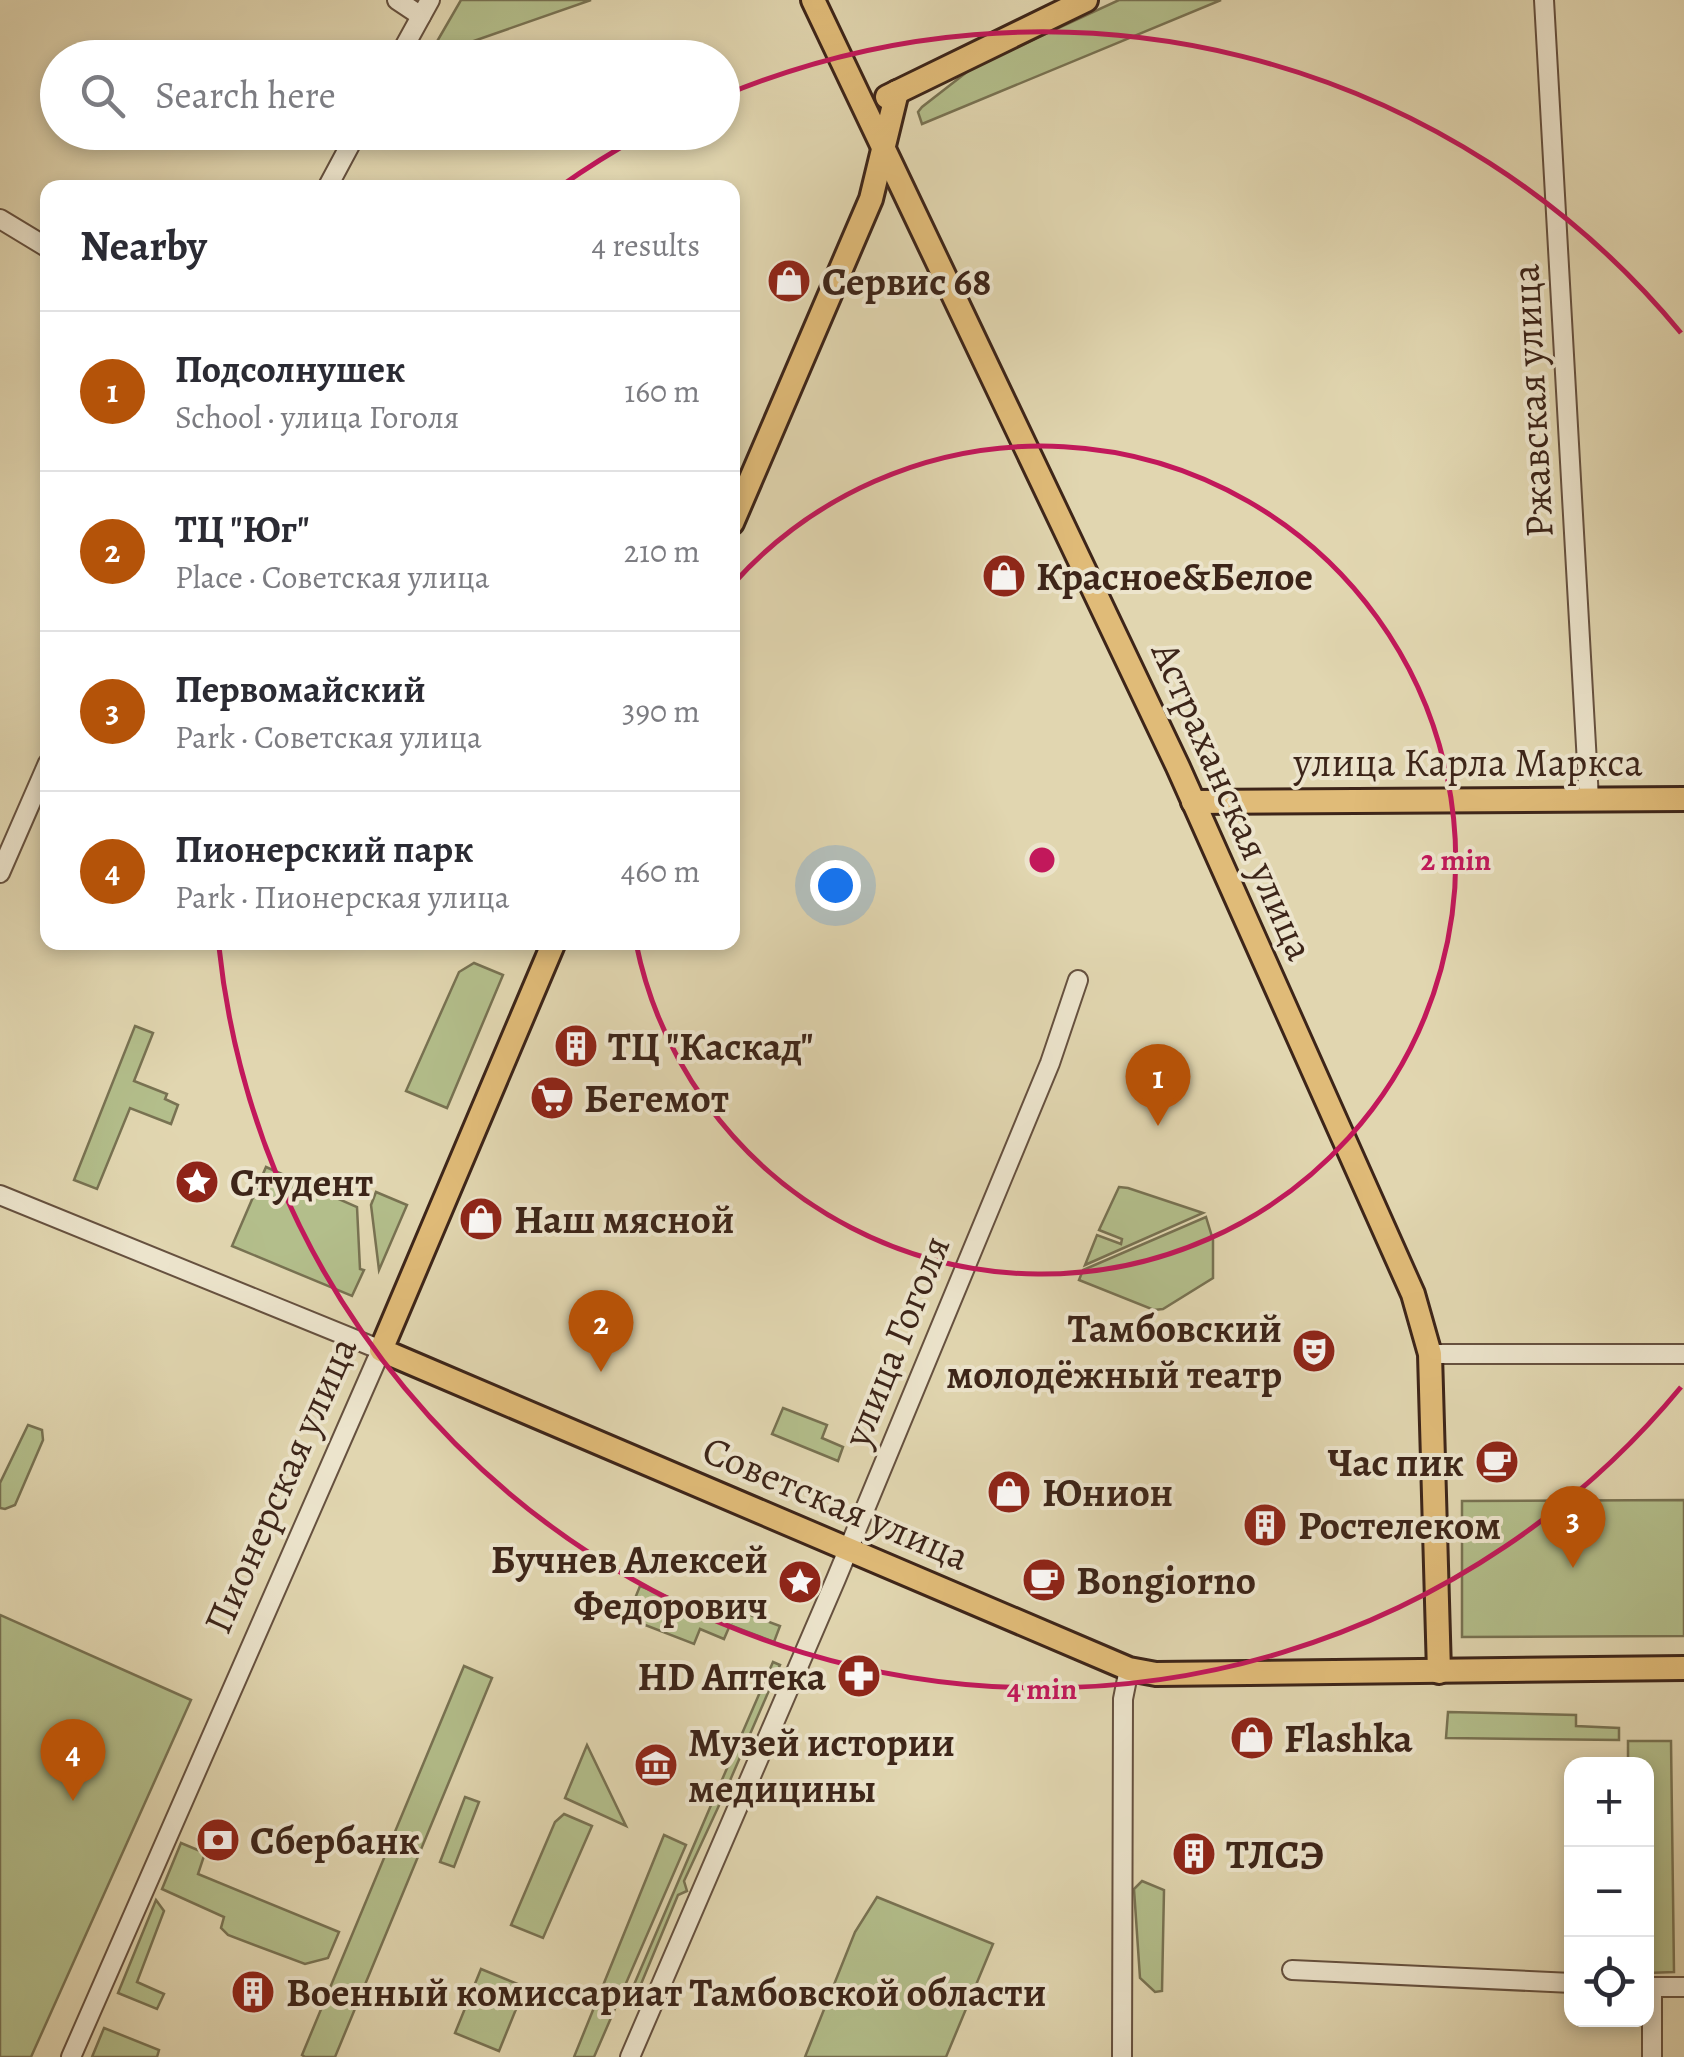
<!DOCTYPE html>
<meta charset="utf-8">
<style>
:root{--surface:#fff;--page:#f2f2f3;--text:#2b2b33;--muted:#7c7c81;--line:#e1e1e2;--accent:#b45309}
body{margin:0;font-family:Alegreya,serif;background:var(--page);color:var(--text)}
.controls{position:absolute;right:30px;bottom:30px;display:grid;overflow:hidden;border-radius:20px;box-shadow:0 5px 15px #0003}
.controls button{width:90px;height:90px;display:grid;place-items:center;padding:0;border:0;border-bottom:2px solid var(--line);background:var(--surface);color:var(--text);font:50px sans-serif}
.you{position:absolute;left:835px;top:885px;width:35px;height:35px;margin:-25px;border:8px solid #fff;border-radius:50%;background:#1a73e8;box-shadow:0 0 0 15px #1a73e833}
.badge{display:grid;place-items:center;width:65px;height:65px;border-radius:50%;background:var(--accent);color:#fff;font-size:32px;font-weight:700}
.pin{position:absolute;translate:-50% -82px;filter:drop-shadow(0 2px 5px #0008)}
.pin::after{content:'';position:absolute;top:52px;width:35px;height:30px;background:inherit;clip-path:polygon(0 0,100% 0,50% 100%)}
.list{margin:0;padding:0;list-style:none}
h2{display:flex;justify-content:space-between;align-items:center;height:130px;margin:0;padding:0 40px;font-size:42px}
h2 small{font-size:32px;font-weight:400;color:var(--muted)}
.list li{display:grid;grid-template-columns:65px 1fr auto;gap:30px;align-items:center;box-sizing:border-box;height:160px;padding:0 40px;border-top:2px solid var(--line)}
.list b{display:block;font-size:38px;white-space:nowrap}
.list p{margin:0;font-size:32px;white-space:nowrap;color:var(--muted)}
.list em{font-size:32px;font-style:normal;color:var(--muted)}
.icon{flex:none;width:55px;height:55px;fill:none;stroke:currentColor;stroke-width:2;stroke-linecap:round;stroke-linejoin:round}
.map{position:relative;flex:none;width:1684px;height:2057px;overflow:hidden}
.search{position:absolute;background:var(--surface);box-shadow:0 5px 15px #0003;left:40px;top:40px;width:700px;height:110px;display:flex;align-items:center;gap:25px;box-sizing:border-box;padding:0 35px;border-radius:55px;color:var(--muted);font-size:38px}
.panel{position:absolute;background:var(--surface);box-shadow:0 5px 15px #0003;left:40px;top:180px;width:700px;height:770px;border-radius:20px}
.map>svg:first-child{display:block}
.green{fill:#b3be8b;stroke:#787252;stroke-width:2.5}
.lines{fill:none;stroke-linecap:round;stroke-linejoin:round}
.minor-casing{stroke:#66513f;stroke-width:22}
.major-casing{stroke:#3d2519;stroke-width:28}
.minor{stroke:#ece4cc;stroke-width:18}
.major{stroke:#e0bb78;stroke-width:22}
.ring{fill:none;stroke:#c2185b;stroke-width:5}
.labels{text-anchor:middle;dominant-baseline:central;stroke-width:8;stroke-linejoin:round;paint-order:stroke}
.poi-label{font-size:40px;font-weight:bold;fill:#3d2519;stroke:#ece4cc;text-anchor:start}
.street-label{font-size:40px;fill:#3d2519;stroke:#ece4cc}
.centre{fill:#c2185b;stroke:#ece4cc;stroke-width:5}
.ring-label{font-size:30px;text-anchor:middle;font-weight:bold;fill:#c2185b;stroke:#ece4cc;stroke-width:8;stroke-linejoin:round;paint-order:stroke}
</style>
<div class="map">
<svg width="1684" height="2057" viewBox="0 0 1684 2057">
<rect width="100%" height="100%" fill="#e1d6b0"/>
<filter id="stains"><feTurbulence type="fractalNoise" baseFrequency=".002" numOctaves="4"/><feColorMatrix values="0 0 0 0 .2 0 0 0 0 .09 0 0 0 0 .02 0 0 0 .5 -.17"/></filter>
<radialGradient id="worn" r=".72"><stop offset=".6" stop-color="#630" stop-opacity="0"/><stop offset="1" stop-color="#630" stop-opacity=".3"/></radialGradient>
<!-- green -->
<g class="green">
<path d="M461,0H591L428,57Z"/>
<path d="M1119,0H1221L922,124L918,112L922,107L972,68Z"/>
<path d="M474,963L503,975L447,1108L406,1091L459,972Z"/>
<path d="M135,1026L153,1033L134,1081L167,1094L165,1099L178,1105L171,1124L130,1108L97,1189L74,1180Z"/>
<path d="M266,1167L357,1207L360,1269L364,1270L352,1296L232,1246Z"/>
<path d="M1119,1187L1128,1188L1203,1213L1085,1265L1097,1235L1121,1244L1122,1239L1099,1230Z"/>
<path d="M376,1192L407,1205L379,1270L371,1205Z"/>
<path d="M1206,1217L1213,1240V1278L1163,1309L1154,1310L1079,1280L1083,1270Z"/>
<path d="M783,1408L827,1425L822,1438L843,1447L838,1461L772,1434Z"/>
<path d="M28,1425L42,1430L43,1440L15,1505L5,1509L0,1508V1483Z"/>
<path d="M1684,1500V1636L1462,1637V1501Z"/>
<path d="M640,1586L732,1622L737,1610L780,1626L774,1642L730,1625L724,1639L700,1629L694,1644L627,1618Z"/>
<path d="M0,1615L191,1700L31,2057H0Z"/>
<path d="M773,1662L780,1665L725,1792L718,1789Z"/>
<path d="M464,1666L492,1678L335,2057H305L302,2055Z"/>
<path d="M1448,1712L1576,1715V1726L1619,1728V1740L1446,1738Z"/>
<path d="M1628,1741H1671L1674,1972L1647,1973L1646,1764H1628Z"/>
<path d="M587,1745L626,1826L565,1798Z"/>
<path d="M715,1796L722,1799L684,1881L687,1891L678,1895L639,1989L633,1987Z"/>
<path d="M465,1797L479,1802L454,1867L440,1862Z"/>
<path d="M564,1814L592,1826L543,1938L511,1925L555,1822Z"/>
<path d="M664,1835L686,1845L594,2057H574Z"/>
<path d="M181,1843L205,1853L198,1874L339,1932L328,1958L305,1964L228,1935L221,1928L224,1917L162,1889Z"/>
<path d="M1142,1881L1164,1890L1162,1991L1155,1992L1140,1978L1134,1889Z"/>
<path d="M877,1897L993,1944L946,2057H805L855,1932Z"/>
<path d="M156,1900L164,1911L137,1982L164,1994L157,2009L118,1993Z"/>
<path d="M481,1969L525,1987L499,2051L455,2033Z"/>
<path d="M104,2028L159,2050L157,2057H92Z"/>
</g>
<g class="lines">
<defs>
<g id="minor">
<path d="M397,0L421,16"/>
<path d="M1544,0L1589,799"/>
<path d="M398,58L430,0"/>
<path d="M327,188L357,132"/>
<path d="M0,219L48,248"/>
<path d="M0,873L48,763"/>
<path d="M0,1195L381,1350L71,2057"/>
<path d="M1430,1354H1684"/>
<path d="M1292,1970L1572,1983"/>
<path d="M1646,1987H1684"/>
<path d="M630,2057L836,1579L1050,1063L1078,980"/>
<path d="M1122,2057L1123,1699L1129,1669"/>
<path d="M1652,2057V1987"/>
</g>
<g id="major">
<path d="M813,0L1178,767L1413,1294L1430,1354L1439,1672"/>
<path d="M887,97L1086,0"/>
<path d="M732,523L871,199L897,92"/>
<path d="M1193,802L1684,799"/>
<path d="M554,942L381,1350L1129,1669L1156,1674L1684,1668"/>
</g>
</defs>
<!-- minor casing -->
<use href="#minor" class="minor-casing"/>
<!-- major casing -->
<use href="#major" class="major-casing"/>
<!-- minor -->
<use href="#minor" class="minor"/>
<!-- major -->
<use href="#major" class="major"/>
</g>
<!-- distance rings -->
<g class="ring">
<path d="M734 583A414 414 0 1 1 636 943"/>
<path d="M1681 1387A828 828 0 0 1 219 947M561 186A828 828 0 0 1 641 136M725 95A828 828 0 0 1 1681 333"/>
</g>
<!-- icons -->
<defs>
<symbol id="shop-disc" viewBox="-11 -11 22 22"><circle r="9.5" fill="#8f2418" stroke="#ece4cc"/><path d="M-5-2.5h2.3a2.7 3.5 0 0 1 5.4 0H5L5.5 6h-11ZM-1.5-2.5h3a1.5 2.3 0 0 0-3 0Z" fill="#fff"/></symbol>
<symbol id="building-disc" viewBox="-11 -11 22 22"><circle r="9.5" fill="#8f2418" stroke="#ece4cc"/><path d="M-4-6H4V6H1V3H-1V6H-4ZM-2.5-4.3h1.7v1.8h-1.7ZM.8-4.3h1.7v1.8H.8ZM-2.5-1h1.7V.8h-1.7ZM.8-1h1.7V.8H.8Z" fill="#fff"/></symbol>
<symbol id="supermarket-disc" viewBox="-11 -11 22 22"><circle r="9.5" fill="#8f2418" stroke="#ece4cc"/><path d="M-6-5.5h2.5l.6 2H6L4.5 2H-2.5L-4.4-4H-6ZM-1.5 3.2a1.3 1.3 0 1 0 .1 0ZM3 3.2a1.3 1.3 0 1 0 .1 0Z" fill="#fff"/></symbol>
<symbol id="sight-disc" viewBox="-11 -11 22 22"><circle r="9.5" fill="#8f2418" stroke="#ece4cc"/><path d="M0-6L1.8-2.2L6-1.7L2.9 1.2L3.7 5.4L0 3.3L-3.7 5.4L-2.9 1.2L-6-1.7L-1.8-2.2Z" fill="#fff"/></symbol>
<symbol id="theatre-disc" viewBox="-11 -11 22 22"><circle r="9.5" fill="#8f2418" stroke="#ece4cc"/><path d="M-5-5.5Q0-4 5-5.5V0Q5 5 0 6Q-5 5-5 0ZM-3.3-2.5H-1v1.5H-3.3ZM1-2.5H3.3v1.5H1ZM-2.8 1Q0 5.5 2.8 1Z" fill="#fff"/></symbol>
<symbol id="cafe-disc" viewBox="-11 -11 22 22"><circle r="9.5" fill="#8f2418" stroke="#ece4cc"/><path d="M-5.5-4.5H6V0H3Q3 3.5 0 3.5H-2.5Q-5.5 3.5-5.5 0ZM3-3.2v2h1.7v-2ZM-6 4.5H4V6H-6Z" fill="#fff"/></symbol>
<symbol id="pharmacy-disc" viewBox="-11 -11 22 22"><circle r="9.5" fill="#8f2418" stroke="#ece4cc"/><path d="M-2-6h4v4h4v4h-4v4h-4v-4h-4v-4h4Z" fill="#fff"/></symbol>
<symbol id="museum-disc" viewBox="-11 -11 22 22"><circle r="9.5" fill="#8f2418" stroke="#ece4cc"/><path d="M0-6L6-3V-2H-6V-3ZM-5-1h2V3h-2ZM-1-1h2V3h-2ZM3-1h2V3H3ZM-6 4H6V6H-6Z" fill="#fff"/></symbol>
<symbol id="bank-disc" viewBox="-11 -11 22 22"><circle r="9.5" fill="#8f2418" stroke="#ece4cc"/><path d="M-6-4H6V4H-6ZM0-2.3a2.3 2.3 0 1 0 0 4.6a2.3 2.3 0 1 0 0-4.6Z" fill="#fff"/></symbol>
</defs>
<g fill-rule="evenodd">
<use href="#shop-disc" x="764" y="256" width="50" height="50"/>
<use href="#shop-disc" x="979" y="551" width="50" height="50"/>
<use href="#building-disc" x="551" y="1021" width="50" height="50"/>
<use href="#supermarket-disc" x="527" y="1073" width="50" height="50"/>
<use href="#sight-disc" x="172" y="1157" width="50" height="50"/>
<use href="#shop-disc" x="456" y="1194" width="50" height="50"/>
<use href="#theatre-disc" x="1289" y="1326" width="50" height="50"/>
<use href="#cafe-disc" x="1472" y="1437" width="50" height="50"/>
<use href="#shop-disc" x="984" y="1467" width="50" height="50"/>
<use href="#building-disc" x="1240" y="1500" width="50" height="50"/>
<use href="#cafe-disc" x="1019" y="1555" width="50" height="50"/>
<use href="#sight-disc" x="775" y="1557" width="50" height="50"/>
<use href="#pharmacy-disc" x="834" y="1651" width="50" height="50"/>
<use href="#shop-disc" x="1227" y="1713" width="50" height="50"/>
<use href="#museum-disc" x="631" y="1740" width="50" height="50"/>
<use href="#bank-disc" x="193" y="1815" width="50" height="50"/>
<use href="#building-disc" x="1169" y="1829" width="50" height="50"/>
<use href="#building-disc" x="228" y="1967" width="50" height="50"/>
</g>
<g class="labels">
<!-- poi labels -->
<g class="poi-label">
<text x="822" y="281">Сервис 68</text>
<text x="1036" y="576">Красное&amp;Белое</text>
<text x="608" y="1046">ТЦ "Каскад"</text>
<text x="584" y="1098">Бегемот</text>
<text x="230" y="1182">Студент</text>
<text x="514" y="1219">Наш мясной</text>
<text x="1282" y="1328" text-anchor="end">Тамбовский<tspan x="1282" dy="46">молодёжный театр</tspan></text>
<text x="1464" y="1462" text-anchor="end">Час пик</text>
<text x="1042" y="1492">Юнион</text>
<text x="1298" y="1525">Ростелеком</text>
<text x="768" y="1559" text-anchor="end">Бучнев Алексей<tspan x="768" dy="46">Федорович</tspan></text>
<text x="1076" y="1580">Bongiorno</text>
<text x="826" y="1676" text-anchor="end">HD Аптека</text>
<text x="1284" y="1738">Flashka</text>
<text x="688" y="1742">Музей истории<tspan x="688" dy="46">медицины</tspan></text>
<text x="250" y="1840">Сбербанк</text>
<text x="1226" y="1854">ТЛСЭ</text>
<text x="286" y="1992">Военный комиссариат Тамбовской области</text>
</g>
<!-- street labels -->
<g class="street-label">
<text transform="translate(1532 401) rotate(-93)">Ржавская улица</text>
<text x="1468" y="762">улица Карла Маркса</text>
<text transform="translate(1233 801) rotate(66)">Астраханская улица</text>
<text transform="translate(896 1341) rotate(-68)">улица Гоголя</text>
<text transform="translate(280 1485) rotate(-66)">Пионерская улица</text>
<text transform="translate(836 1503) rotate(23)">Советская улица</text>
</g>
</g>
<circle cx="1042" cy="860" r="15" class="centre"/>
<g class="ring-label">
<text x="1456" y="870">2 min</text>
<text x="1042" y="1699">4 min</text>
</g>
<rect width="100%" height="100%" filter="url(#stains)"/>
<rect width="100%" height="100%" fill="url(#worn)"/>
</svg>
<div class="controls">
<button>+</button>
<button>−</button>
<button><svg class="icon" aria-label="locate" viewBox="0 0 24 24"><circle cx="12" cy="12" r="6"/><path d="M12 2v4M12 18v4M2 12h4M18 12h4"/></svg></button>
</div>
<div class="you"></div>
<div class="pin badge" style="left:1158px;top:1126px">1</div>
<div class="pin badge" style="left:601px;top:1372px">2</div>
<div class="pin badge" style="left:1573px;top:1568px">3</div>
<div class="pin badge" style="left:73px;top:1801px">4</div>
<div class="search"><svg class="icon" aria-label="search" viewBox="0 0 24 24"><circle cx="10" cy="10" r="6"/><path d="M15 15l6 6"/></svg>Search here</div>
<section class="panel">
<h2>Nearby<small>4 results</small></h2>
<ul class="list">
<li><span class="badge">1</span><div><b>Подсолнушек</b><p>School · улица Гоголя</p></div><em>160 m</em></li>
<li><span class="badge">2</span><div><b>ТЦ &quot;Юг&quot;</b><p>Place · Советская улица</p></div><em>210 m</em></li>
<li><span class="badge">3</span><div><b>Первомайский</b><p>Park · Советская улица</p></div><em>390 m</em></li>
<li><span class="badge">4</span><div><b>Пионерский парк</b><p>Park · Пионерская улица</p></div><em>460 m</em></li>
</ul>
</section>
</div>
